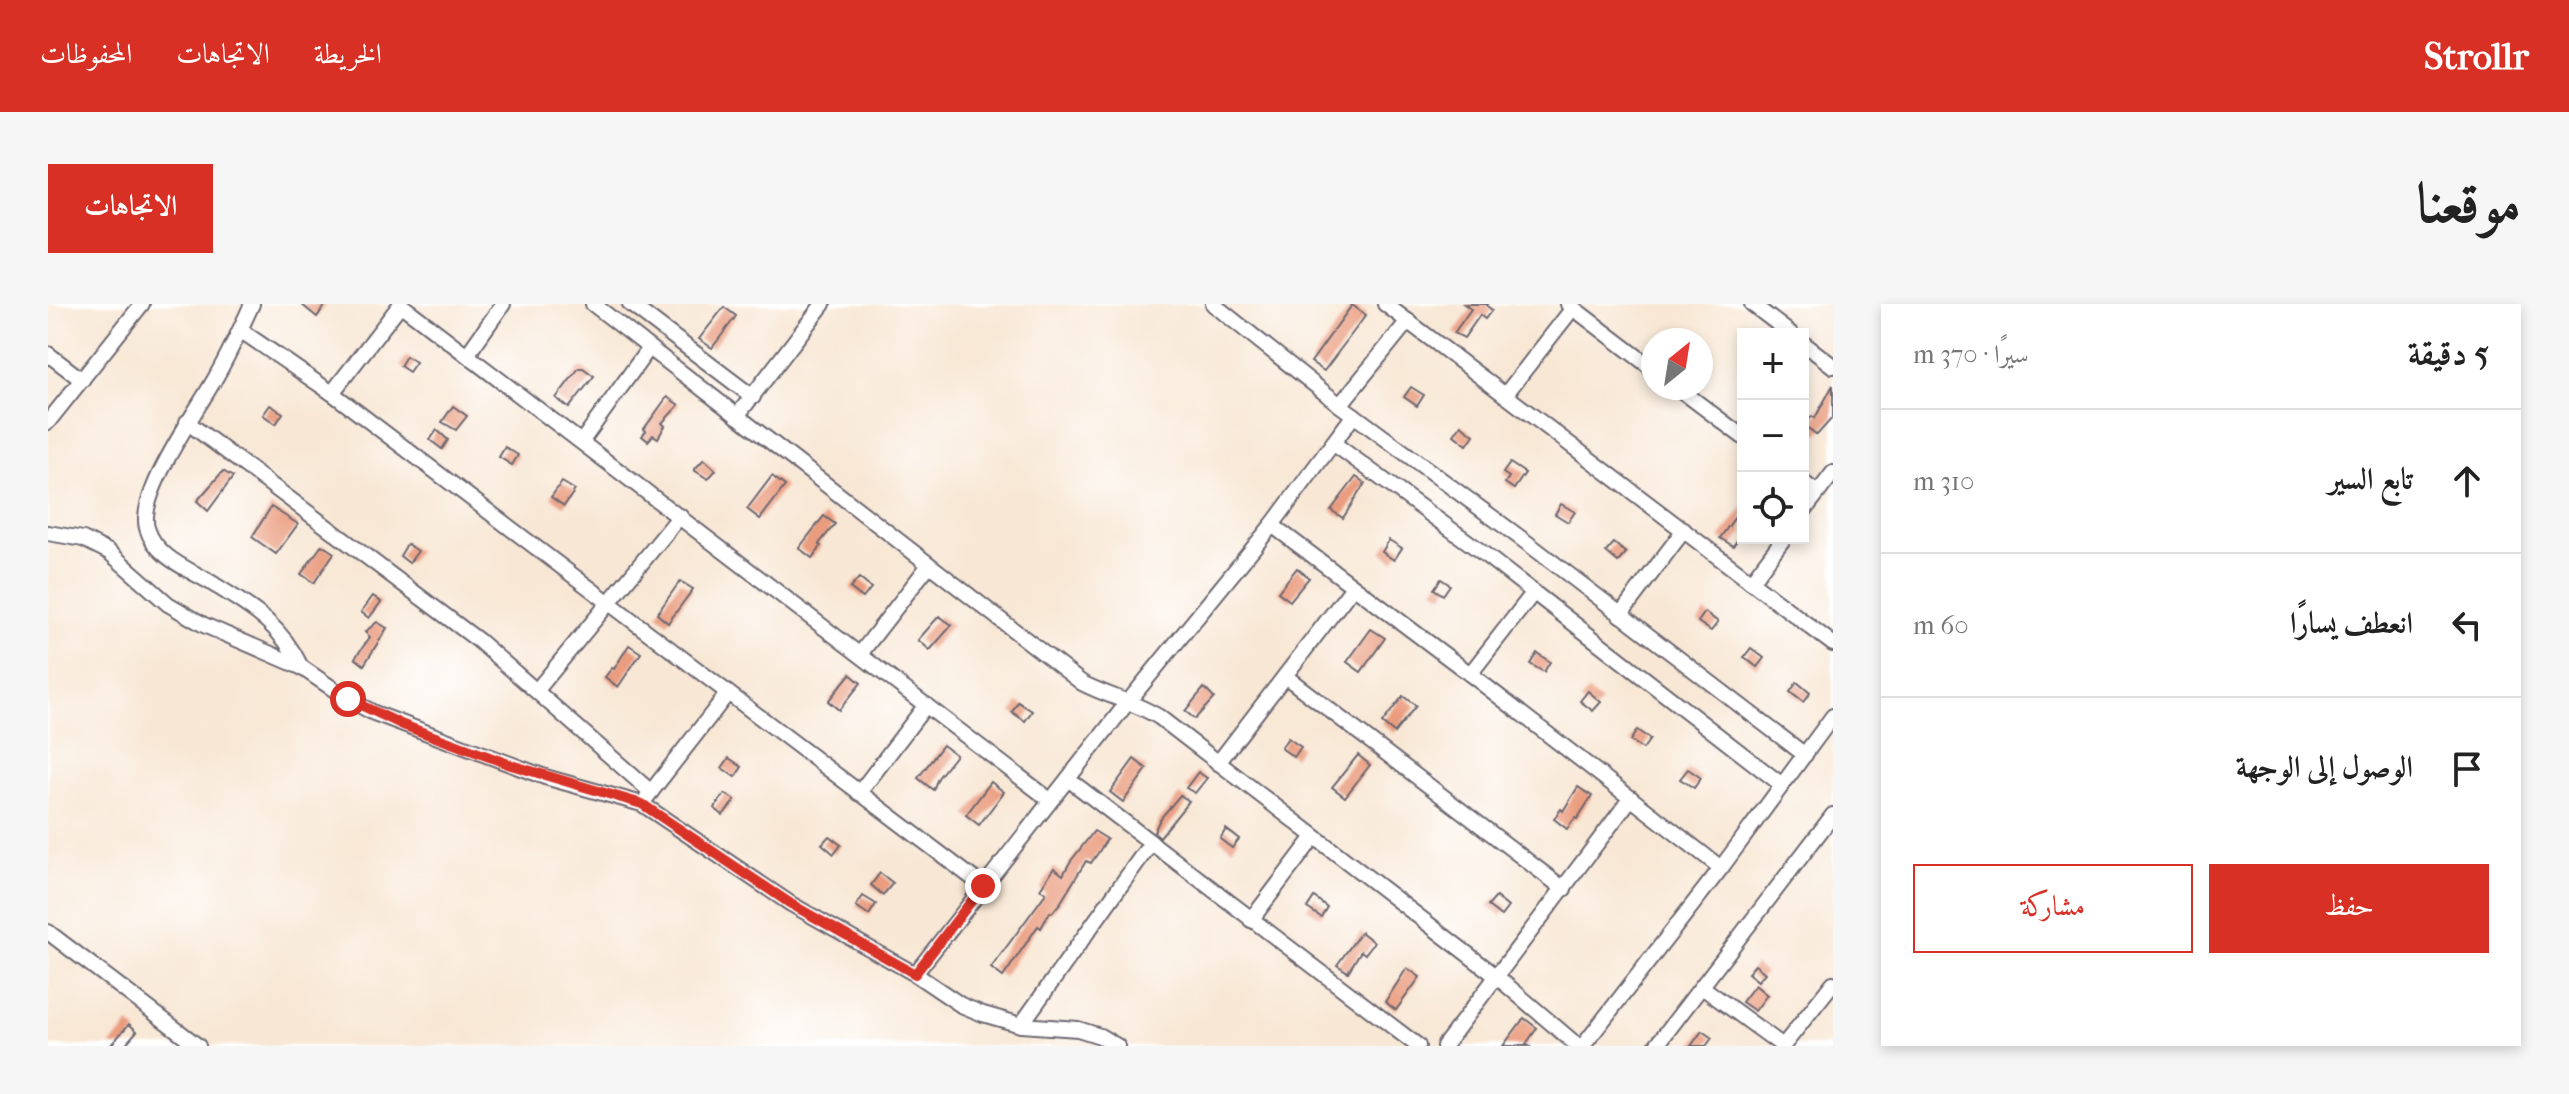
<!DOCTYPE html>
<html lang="ar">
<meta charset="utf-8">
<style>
:root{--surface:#fff;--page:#f6f6f6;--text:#222;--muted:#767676;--line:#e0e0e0;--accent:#d93025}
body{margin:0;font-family:"IM FELL French Canon",Amiri,serif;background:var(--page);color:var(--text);direction:rtl}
.controls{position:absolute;right:24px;top:24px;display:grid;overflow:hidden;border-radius:0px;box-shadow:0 4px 12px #0003}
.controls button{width:72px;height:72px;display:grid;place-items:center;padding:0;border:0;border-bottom:2px solid var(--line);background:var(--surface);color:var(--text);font:40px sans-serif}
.compass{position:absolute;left:1593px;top:24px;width:72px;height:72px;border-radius:50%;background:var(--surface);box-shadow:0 4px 12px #0003;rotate:30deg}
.stop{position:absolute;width:24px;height:24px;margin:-18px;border:6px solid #d93025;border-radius:50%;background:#fff}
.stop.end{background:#d93025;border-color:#fff;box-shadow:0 2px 8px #0008}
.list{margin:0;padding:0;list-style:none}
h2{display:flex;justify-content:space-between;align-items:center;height:104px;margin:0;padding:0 32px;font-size:34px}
h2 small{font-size:26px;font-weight:400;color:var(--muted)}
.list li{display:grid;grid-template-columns:52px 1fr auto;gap:24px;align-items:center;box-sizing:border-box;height:144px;padding:0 32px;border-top:2px solid var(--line)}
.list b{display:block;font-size:30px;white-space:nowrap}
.list em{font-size:26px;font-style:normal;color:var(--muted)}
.actions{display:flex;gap:16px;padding:24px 32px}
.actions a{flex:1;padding:18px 0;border:2px solid var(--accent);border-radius:0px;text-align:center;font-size:28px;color:var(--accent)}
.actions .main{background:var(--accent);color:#fff}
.icon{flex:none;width:44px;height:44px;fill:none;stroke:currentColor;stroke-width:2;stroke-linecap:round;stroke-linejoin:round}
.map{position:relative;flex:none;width:1785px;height:742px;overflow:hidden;direction:ltr;border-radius:0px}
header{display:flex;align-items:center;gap:48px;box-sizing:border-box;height:112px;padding:0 40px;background:var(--accent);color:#fff}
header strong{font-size:38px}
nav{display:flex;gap:44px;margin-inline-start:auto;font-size:28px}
.intro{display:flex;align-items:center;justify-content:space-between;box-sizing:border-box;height:192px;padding:0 48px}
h1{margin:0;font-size:56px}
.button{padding:20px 36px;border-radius:0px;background:var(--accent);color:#fff;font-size:28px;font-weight:700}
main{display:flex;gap:48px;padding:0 48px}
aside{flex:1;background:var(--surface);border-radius:0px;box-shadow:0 4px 12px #0003}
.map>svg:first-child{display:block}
.building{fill:#ea9c7f}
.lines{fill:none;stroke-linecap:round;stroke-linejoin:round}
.street-casing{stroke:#6d6771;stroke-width:18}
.street{stroke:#fff;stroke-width:14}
.route{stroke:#d93025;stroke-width:10}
</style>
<header>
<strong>Strollr</strong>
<nav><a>الخريطة</a><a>الاتجاهات</a><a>المحفوظات</a></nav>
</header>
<div class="intro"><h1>موقعنا</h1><a class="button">الاتجاهات</a></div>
<main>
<aside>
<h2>5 دقيقة<small>سيرًا · 370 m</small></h2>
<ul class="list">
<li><svg class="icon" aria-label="ahead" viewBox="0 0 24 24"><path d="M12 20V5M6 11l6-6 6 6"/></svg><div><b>تابع السير</b></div><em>310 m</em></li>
<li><svg class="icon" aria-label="left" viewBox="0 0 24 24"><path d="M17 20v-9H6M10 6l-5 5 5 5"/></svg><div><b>انعطف يسارًا</b></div><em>60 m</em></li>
<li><svg class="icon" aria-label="arrive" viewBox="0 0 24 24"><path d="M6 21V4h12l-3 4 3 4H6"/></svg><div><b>الوصول إلى الوجهة</b></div></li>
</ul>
<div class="actions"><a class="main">حفظ</a><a>مشاركة</a></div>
</aside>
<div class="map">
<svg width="1785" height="742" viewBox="0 0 1785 742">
<rect width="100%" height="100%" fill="#fff"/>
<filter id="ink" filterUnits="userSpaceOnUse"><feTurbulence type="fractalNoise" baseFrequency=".0125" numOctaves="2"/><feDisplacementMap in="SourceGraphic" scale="16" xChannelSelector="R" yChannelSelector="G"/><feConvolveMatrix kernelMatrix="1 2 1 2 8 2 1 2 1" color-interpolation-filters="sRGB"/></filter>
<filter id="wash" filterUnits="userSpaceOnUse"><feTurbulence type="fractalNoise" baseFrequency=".006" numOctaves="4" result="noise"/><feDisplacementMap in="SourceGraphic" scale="32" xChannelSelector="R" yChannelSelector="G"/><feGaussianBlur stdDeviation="1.8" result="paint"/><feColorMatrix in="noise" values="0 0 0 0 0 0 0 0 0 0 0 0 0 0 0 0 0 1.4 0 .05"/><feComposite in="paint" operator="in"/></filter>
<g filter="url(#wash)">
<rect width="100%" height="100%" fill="#f8e7d4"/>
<g id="blocks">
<!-- building -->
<g class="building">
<path d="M253,0H278L269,13Z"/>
<path d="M1416,0H1440L1439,2L1444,6L1437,15L1432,11L1416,34L1406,29L1423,5Z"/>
<path d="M1304,1L1318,11L1276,67L1263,58Z"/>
<path d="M676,3L688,12L664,44L651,35Z"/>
<path d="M358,52L368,58L361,68L352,62Z"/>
<path d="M531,64H535L546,72L521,104L508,94Z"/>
<path d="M1785,81V113L1769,131L1756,121L1764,112L1767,114Z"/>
<path d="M1363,83L1376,91L1369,102L1356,93Z"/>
<path d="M619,93L631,101L614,119L617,122L610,134L605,131L600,137L594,132L598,127L596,125Z"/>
<path d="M222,101L235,109L228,120L215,111Z"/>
<path d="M405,102L419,112L408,126L394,118Z"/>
<path d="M1413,121L1426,131L1419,141L1406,131Z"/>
<path d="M389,126L400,136L394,145L382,136Z"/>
<path d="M457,143L470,151L464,161L451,153Z"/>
<path d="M656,155L668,166L660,175L646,166Z"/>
<path d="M1462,159L1477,169L1466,185L1457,179L1461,173L1455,169Z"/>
<path d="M175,167L185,173L160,207L149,197Z"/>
<path d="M724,172L737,182L712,215L699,205Z"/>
<path d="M1308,173L1317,179L1295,214L1283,206Z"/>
<path d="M514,178L527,186L516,202L503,193Z"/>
<path d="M1513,200L1527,208L1520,218L1507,210Z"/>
<path d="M1695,202V228L1685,242L1672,234Z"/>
<path d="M223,203L250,220L228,250L204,233Z"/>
<path d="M776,212L787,220L771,240L773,242L764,254L751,244Z"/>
<path d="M1341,236L1354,244L1346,256L1334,248Z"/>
<path d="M1566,239L1578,249L1570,258L1558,248Z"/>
<path d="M359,240L370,247L361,259L352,252Z"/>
<path d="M274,241L286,249L266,279L253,270Z"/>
<path d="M1249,264L1261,274L1242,297L1230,288Z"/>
<path d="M811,274L823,284L815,294L802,284Z"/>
<path d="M1393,275L1402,281L1395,291L1386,285Z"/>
<path d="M632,277L645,285L620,319L609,310Z"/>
<path d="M325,292L333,298L321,314L313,308Z"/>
<path d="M1657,308L1670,318L1663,327L1650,318Z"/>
<path d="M891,312L904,321L882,346L870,336Z"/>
<path d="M329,318L339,324L316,361L307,354L322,333L317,328Z"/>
<path d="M1323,325L1337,334L1313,368L1299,358Z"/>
<path d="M581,341L593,349L570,383L557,373L564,364L566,365Z"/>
<path d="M1703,344L1716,354L1709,363L1696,353Z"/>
<path d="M1489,349L1502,358L1496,368L1482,360Z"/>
<path d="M802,370L813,379L791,406L780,397Z"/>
<path d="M1749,378L1762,389L1755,398L1742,388Z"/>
<path d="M1156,384L1166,394L1147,415L1137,407Z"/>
<path d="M1540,387L1553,398L1545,407L1532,397Z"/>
<path d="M1355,392L1368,402L1346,429L1334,419Z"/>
<path d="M970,398L984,407L977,417L964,408Z"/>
<path d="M1589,426L1602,435L1595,445L1582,437Z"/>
<path d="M1240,434L1253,443L1246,453L1233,444Z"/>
<path d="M895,441L908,451L890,474L885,486L870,474Z"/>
<path d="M1310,451L1322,461L1297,493L1284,483Z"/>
<path d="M681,454L694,463L687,473L674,464Z"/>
<path d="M1086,455L1099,465L1075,498L1062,488Z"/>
<path d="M1640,465L1653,474L1646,484L1632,475Z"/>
<path d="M1150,468L1159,474L1147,489L1138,484Z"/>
<path d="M943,478L956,488L931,521L918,511Z"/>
<path d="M1530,483L1544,492L1529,515L1527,514L1519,525L1506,515L1513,505L1515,507Z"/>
<path d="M677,490L687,496L675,511L666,504Z"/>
<path d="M1132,491L1141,497L1112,533L1106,528L1112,515Z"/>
<path d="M1178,525L1191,535L1184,544L1172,535Z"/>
<path d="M1046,527L1059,535L1050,549L1043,559L1038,557L1013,598L1004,609L1002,608L993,624L990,622L955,673L943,664L998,589L992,585L1006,564L1015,571L1022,558Z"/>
<path d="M781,532L793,541L786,550L774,540Z"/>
<path d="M832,569L845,579L835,591L823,581Z"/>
<path d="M815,592L828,600L821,611L808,602Z"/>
<path d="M1266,593L1279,603L1273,613L1259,604Z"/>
<path d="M1448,593L1460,603L1453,612L1440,602Z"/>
<path d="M1313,628L1326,638L1317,650L1313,647L1300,668L1289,661Z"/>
<path d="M1707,661L1717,669L1710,677L1700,669Z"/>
<path d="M1359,664L1372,673L1348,706L1337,698Z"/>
<path d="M1707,681L1719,691L1707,707L1694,698Z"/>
<path d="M1476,714L1489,724L1478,740L1481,742H1455Z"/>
<path d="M81,720L89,727L76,742H62Z"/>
<path d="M1654,727L1664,734L1658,742H1643Z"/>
</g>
</g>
</g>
<g filter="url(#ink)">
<use href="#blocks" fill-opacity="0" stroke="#6d6771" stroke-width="2"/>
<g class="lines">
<defs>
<g id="street">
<path d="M204,0C193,24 182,48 169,71C152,103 89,189 99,224C107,252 138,264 162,278C202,303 232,319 253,363"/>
<path d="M352,0L1002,496"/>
<path d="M545,0L1034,379C1059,392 1087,398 1111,413L1448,672L1530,742"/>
<path d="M582,0L705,93"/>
<path d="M1165,0L1292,101L1360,17"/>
<path d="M1337,0L1785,340"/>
<path d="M1520,0L1605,65"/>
<path d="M1704,0L1743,30"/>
<path d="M192,26L284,89L935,582"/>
<path d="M1755,39L1785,62"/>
<path d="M0,50L34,76"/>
<path d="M419,51L455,0"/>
<path d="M1630,84L1695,133"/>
<path d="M284,89L352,1"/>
<path d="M1457,91L1525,4"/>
<path d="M1292,101L1482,241L1757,451"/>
<path d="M689,112L775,0"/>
<path d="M0,118L94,0"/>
<path d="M139,118L431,337L603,488"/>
<path d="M534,137L601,44"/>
<path d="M1285,139L1306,111"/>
<path d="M1755,178L1769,189"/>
<path d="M1755,208L1785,169"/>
<path d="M1224,221L1422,370L1673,564"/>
<path d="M0,229L35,235L61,248L120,300L156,321L253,363L300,395L326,409L497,473L594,500L743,600L867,670L913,701L935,710L973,721L1030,725L1052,732L1069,742"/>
<path d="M1703,278L1736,234"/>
<path d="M1572,311L1636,226"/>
<path d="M812,350L881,261"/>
<path d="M1422,370L1486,288"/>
<path d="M1237,372L1516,585"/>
<path d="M489,386L632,212"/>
<path d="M1170,459L1305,283"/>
<path d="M1020,475L1370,742"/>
<path d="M811,489L878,401"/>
<path d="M599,493L680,389"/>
<path d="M1203,616L1266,533"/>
<path d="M0,628L150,742"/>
<path d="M867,670L1080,398L1224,221L1285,139L1427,243L1734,481"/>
<path d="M1654,683L1735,742"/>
<path d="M973,721L1103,539"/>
<path d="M1396,742L1583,494"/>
<path d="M1535,742L1673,564L1785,412"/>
<path d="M1608,742L1785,511"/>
<path d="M1735,742L1785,679"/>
</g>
</defs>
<!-- street casing -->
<use href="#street" class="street-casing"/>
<!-- street -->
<use href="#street" class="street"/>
</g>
</g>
<g class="lines" filter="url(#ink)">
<!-- route -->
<path class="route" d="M300,395L355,421L463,461L594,500L743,600L867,670L935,582"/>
</g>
</svg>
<div class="controls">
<button>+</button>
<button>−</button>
<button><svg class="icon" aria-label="locate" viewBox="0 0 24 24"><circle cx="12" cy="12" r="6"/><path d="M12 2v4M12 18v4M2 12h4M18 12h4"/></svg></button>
</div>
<svg class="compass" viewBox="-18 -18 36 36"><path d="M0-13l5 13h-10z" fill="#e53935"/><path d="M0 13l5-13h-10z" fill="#767676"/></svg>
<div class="stop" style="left:300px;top:395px"></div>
<div class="stop end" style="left:935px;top:582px"></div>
</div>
</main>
